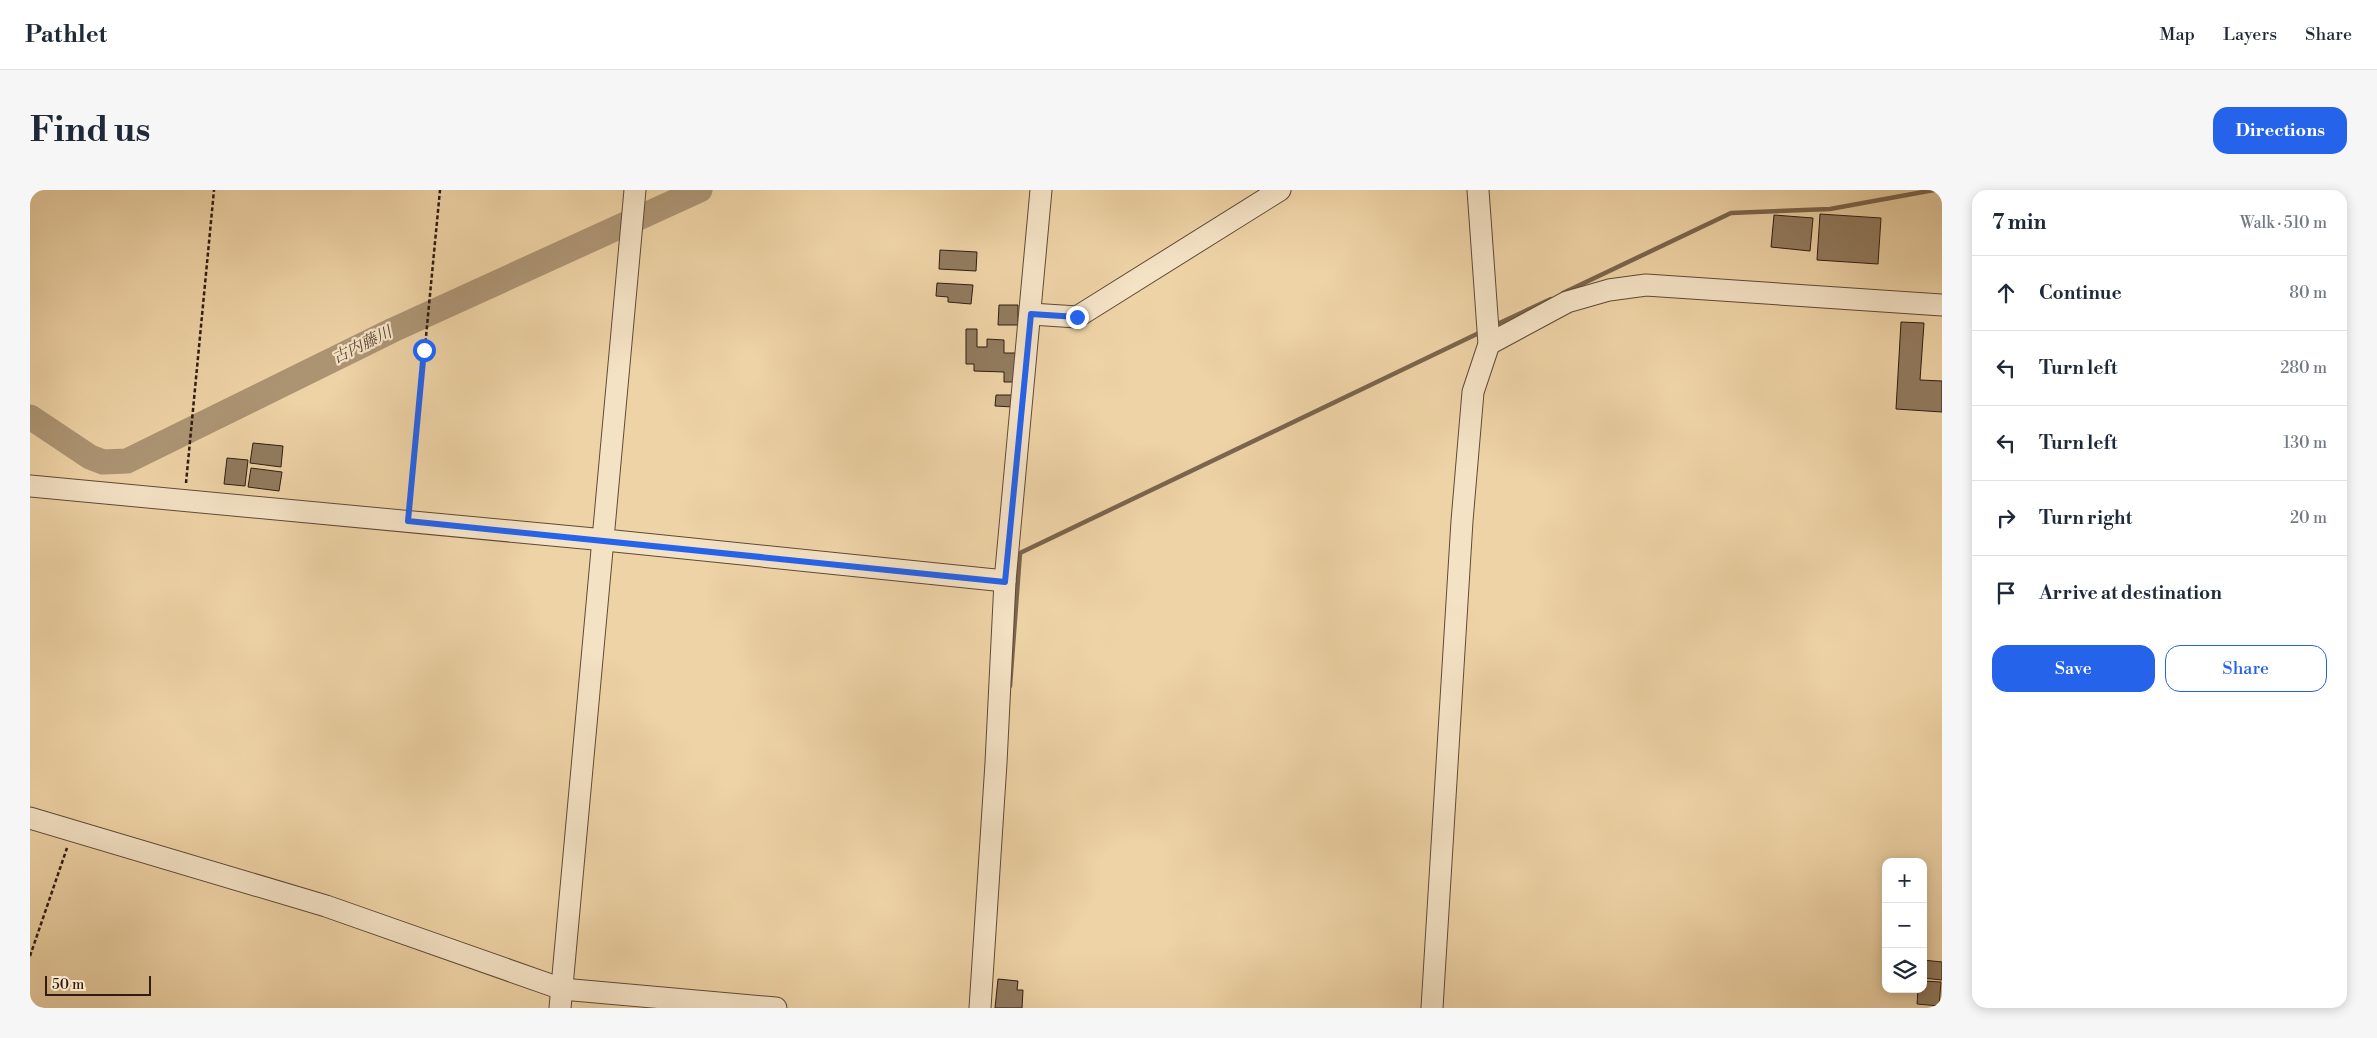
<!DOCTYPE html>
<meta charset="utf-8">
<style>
:root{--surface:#fff;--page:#f6f6f7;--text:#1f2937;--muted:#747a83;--line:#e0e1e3;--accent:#2563eb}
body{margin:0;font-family:"Libre Bodoni","Noto Serif JP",serif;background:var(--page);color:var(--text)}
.controls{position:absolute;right:15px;bottom:15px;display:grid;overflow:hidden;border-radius:10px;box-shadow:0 2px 12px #0003}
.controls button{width:45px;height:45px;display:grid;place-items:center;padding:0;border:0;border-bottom:1px solid var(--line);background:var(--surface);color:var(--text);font:25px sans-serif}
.scale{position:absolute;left:15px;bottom:12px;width:106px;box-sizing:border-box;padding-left:5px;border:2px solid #2f1c12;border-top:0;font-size:14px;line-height:18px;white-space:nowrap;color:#2f1c12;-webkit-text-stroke:4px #f4e2c5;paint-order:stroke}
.stop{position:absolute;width:15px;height:15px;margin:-11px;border:4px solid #2563eb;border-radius:50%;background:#fff}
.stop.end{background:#2563eb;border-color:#fff;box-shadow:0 1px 5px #0008}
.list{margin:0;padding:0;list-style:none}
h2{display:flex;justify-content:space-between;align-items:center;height:65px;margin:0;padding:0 20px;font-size:21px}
h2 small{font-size:16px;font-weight:400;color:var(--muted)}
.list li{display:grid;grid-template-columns:32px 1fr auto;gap:15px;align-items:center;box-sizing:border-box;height:75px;padding:0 20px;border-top:1px solid var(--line)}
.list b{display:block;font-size:19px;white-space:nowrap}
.list em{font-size:16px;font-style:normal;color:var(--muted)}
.actions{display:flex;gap:10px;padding:15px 20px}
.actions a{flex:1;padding:11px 0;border:1px solid var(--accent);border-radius:15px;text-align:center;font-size:18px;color:var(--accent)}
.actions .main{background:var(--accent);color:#fff}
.icon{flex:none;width:28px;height:28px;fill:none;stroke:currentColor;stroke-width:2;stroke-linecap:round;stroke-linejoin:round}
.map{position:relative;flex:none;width:1912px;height:818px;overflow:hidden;border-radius:15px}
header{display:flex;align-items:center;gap:30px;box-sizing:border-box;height:70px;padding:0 25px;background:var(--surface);border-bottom:1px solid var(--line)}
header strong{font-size:24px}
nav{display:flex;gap:28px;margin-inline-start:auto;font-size:18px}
.intro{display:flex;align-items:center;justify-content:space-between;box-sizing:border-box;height:120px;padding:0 30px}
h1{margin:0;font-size:35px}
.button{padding:12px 22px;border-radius:15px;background:var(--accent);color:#fff;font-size:18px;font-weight:700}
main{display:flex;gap:30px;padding:0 30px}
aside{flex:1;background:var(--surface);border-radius:15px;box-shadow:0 2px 12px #0003}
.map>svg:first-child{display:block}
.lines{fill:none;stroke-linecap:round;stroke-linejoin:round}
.stream{stroke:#7b654d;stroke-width:4.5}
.river{stroke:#ad9574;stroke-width:25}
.building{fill:#927b5f;stroke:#2f1c12}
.minor-casing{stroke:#5f4a37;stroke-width:23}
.path{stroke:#2f1c12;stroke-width:2.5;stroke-dasharray:4 2.5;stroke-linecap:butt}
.minor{stroke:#f4e2c5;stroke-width:21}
.route{stroke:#2563eb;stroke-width:6}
.labels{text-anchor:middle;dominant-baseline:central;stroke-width:4.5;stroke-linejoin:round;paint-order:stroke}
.water-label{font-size:16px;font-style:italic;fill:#5b4634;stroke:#f4e2c5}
</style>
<header>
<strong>Pathlet</strong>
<nav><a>Map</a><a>Layers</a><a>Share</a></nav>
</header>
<div class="intro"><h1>Find us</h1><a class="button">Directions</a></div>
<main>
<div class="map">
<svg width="1912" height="818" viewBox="0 0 1912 818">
<rect width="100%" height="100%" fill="#eed3a6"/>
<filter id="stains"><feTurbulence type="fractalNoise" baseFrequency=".004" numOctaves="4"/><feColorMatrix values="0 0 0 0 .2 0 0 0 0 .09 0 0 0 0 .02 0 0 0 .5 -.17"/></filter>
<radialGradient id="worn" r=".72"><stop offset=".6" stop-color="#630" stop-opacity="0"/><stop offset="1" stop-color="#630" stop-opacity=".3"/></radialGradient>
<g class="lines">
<!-- stream -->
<g class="stream">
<path d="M1533,103L1701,23L1800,19L1904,0"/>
<path d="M1463,136L1521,109"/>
<path d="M980,496L990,363L1451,142"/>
</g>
<!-- river -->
<path class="river" d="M0,227L60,267L73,272L97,271L363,140L670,0"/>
</g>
<!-- building -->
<g class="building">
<path d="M1790,24L1851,28L1848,74L1787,70Z"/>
<path d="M1744,25L1783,28L1780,61L1741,57Z"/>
<path d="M910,60L947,62L946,81L909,79Z"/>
<path d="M907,93L943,95L941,114L918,112V107L906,106Z"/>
<path d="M969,115H988V135H968Z"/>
<path d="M1871,132L1894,133L1890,190L1912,191V222L1866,219Z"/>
<path d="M936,139H947V157H957V149L974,150V163H992V192H974V182L944,181V174H936Z"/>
<path d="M966,205H984L983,217L965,216Z"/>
<path d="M223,253L253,256L251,277L220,273Z"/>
<path d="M197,268L218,270L215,296L194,294Z"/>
<path d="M221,278L252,282L249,301L218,297Z"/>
<path d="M1893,770L1912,772V790L1893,788Z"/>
<path d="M968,789L988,791L987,800H993L992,818H965Z"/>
<path d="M1893,791L1911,792L1909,816L1887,814L1888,799H1893Z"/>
</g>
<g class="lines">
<defs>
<g id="minor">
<path d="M1001,124L1047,127L1250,0"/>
<path d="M1459,154L1537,112L1579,100L1616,95L1912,115"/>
<path d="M0,296L575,350L975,391"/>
<path d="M0,628L296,716L532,799L746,818"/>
<path d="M530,818L605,0"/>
<path d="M950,818L966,573L975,391L1011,0"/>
<path d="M1402,818L1432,331L1443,202L1459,154L1448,0"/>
</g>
</defs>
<!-- minor casing -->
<use href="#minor" class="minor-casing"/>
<!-- path -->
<g class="path">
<path d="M156,293L184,0"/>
<path d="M380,314L410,0"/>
<path d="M0,766L37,658"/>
</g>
<!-- minor -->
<use href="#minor" class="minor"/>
</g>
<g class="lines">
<!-- route -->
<path class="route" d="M394,160L378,331L975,392L1001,124L1047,127"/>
</g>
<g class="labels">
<!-- water labels -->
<g class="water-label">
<text transform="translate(332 155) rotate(-26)">古内藤川</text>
</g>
</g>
<rect width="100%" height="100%" filter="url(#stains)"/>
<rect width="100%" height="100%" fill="url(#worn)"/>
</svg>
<div class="controls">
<button>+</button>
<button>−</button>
<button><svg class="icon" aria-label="layers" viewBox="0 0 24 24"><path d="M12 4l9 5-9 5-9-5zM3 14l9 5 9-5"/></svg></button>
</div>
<div class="scale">50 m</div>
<div class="stop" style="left:394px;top:160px"></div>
<div class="stop end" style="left:1047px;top:127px"></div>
</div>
<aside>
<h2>7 min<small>Walk · 510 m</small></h2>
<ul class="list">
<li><svg class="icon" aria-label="ahead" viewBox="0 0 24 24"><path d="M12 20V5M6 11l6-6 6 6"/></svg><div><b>Continue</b></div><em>80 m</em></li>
<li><svg class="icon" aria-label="left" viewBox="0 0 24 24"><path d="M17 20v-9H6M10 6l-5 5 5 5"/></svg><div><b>Turn left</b></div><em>280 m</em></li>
<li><svg class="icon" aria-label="left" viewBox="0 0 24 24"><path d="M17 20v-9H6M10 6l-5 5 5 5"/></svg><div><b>Turn left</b></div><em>130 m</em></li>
<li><svg class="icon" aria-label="right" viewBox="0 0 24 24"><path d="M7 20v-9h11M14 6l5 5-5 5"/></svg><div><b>Turn right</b></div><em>20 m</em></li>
<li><svg class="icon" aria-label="arrive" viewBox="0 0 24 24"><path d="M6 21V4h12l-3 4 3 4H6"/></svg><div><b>Arrive at destination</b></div></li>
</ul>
<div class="actions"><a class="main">Save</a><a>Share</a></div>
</aside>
</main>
